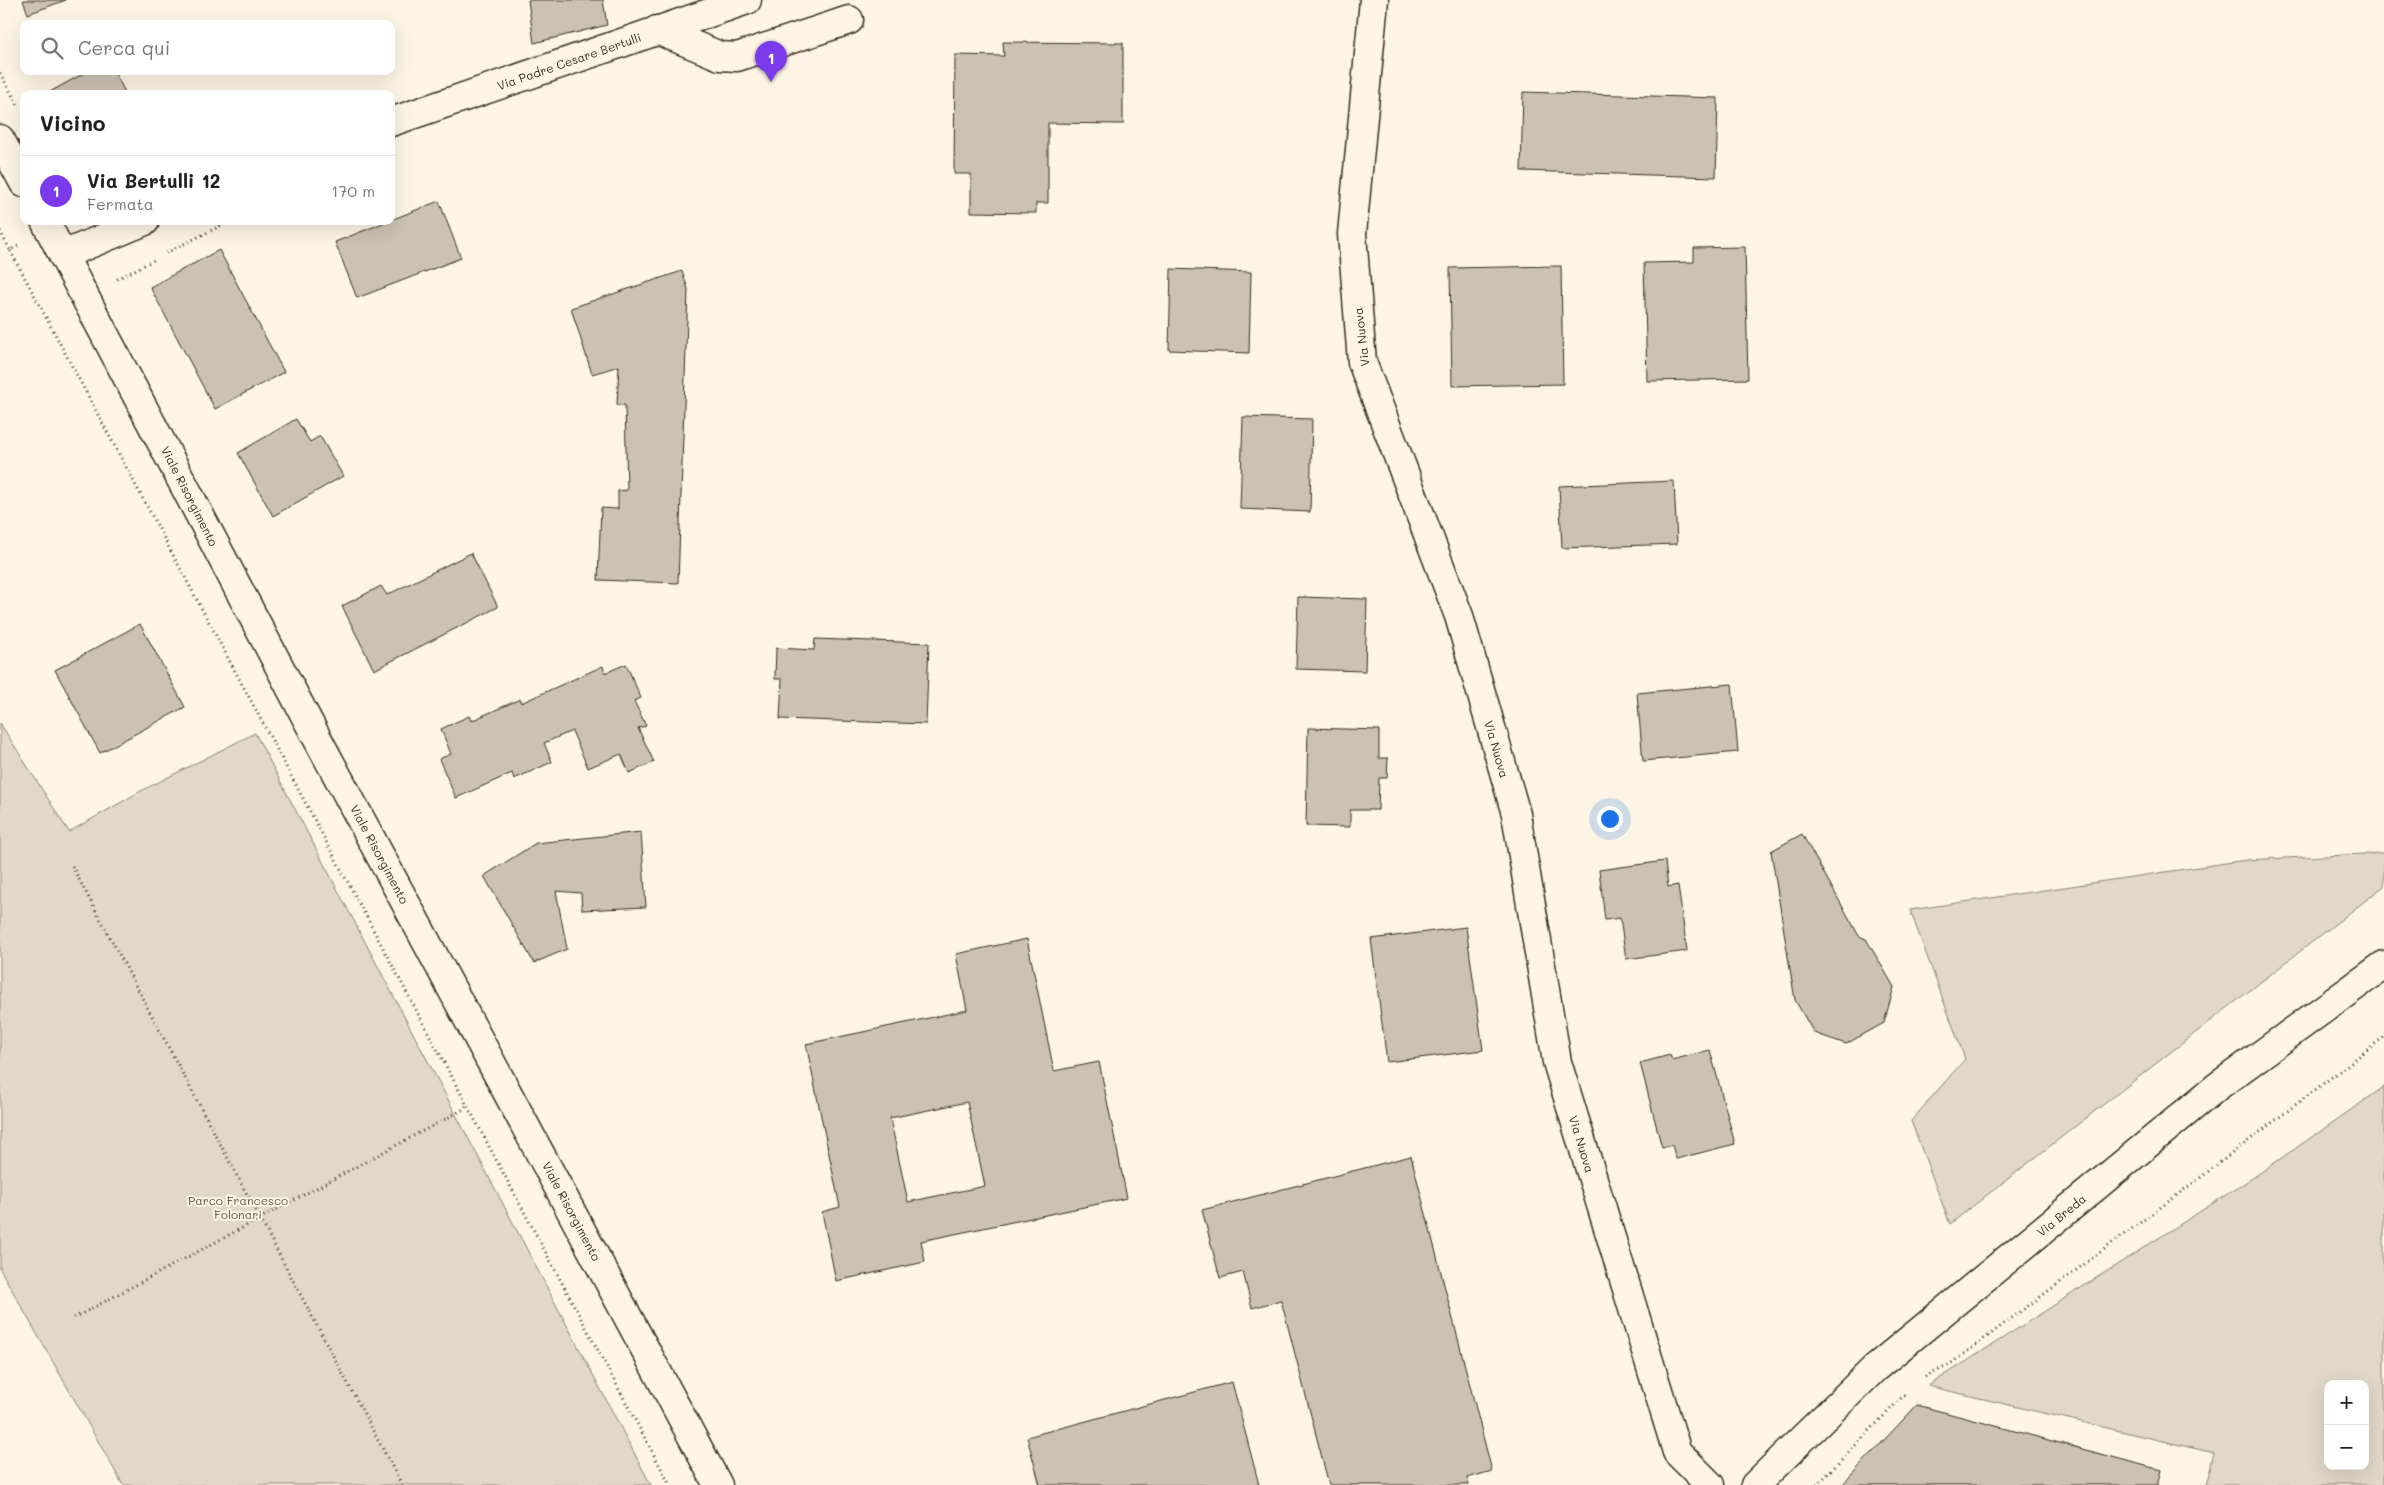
<!DOCTYPE html>
<html lang="it">
<meta charset="utf-8">
<style>
:root{--surface:#fff;--page:#f6f6f6;--text:#202124;--muted:#757577;--line:#e0e0e0;--accent:#7c3aed}
body{margin:0;font-family:Mali,sans-serif;background:var(--page);color:var(--text)}
.controls{position:absolute;right:15px;bottom:15px;display:grid;overflow:hidden;border-radius:10px;box-shadow:0 5px 20px #0002}
.controls button{width:45px;height:45px;display:grid;place-items:center;padding:0;border:0;border-bottom:1px solid var(--line);background:var(--surface);color:var(--text);font:25px sans-serif}
.you{position:absolute;left:1609px;top:818px;width:18px;height:18px;margin:-12px;border:4px solid #fff;border-radius:50%;background:#1a73e8;box-shadow:0 0 0 8px #1a73e833}
.badge{display:grid;place-items:center;width:32px;height:32px;border-radius:50%;background:var(--accent);color:#fff;font-size:16px;font-weight:700}
.pin{position:absolute;translate:-50% -41px;filter:drop-shadow(0 1px 2px #0008)}
.pin::after{content:'';position:absolute;top:26px;width:18px;height:15px;background:inherit;clip-path:polygon(0 0,100% 0,50% 100%)}
.list{margin:0;padding:0;list-style:none}
h2{display:flex;justify-content:space-between;align-items:center;height:65px;margin:0;padding:0 20px;font-size:21px}
h2 small{font-size:16px;font-weight:400;color:var(--muted)}
.list li{display:grid;grid-template-columns:32px 1fr auto;gap:15px;align-items:center;box-sizing:border-box;height:70px;padding:0 20px;border-top:1px solid var(--line)}
.list b{display:block;font-size:19px;white-space:nowrap}
.list p{margin:0;font-size:16px;white-space:nowrap;color:var(--muted)}
.list em{font-size:16px;font-style:normal;color:var(--muted)}
.icon{flex:none;width:28px;height:28px;fill:none;stroke:currentColor;stroke-width:2;stroke-linecap:round;stroke-linejoin:round}
.map{position:relative;flex:none;width:2384px;height:1485px;overflow:hidden}
.search{position:absolute;background:var(--surface);box-shadow:0 5px 20px #0002;left:20px;top:20px;width:375px;height:55px;display:flex;align-items:center;gap:12px;box-sizing:border-box;padding:0 18px;border-radius:10px;color:var(--muted);font-size:19px}
.panel{position:absolute;background:var(--surface);box-shadow:0 5px 20px #0002;left:20px;top:90px;width:375px;height:135px;border-radius:10px}
.map>svg:first-child{display:block}
.green{fill:#e0d8c8;stroke:#8e8173;fill-rule:evenodd}
.building{fill:#ccc2b3;stroke:#3b2a1e;fill-rule:evenodd}
.lines{fill:none;stroke-linecap:round;stroke-linejoin:round}
.minor-casing{stroke:#3b2a1e;stroke-width:31}
.path{stroke:#3b2a1e;stroke-width:3;stroke-dasharray:1 4;stroke-linecap:butt}
.minor{stroke:#fcf5e5;stroke-width:28}
.labels{text-anchor:middle;dominant-baseline:central;stroke-width:4;stroke-linejoin:round;paint-order:stroke}
.street-label{font-size:12px;fill:#3b2a1e;stroke:#fcf5e5}
.park-label{font-size:12px;fill:#645648;stroke:#fcf5e5}
</style>
<div class="map">
<svg width="2384" height="1485" viewBox="0 0 2384 1485">
<rect width="100%" height="100%" fill="#fcf5e5"/>
<filter id="ink" filterUnits="userSpaceOnUse"><feTurbulence type="fractalNoise" baseFrequency=".02" numOctaves="2"/><feDisplacementMap in="SourceGraphic" scale="10" xChannelSelector="R" yChannelSelector="G"/><feConvolveMatrix kernelMatrix="1 2 1 2 8 2 1 2 1" color-interpolation-filters="sRGB"/></filter>
<g filter="url(#ink)">
<!-- green -->
<g class="green">
<path d="M0,723L69,832L141,791L255,733L651,1485H123L0,1269Z"/>
<path d="M2384,853V886L1950,1224L1911,1121L1965,1059L1910,910L2246,860Z"/>
<path d="M2384,1087V1485H2206L2214,1453L1928,1386L2257,1175ZM2328,1384H2365V1466H2328Z"/>
</g>
<!-- building -->
<g class="building">
<path d="M23,0H66L28,14Z"/>
<path d="M528,0H603L607,25L534,43Z"/>
<path d="M1003,42L1123,43V124L1048,123V203H1036V213L971,212V174H954L955,55L1004,56Z"/>
<path d="M88,71H114L126,94H46Z"/>
<path d="M1523,92L1718,98L1716,177L1521,171Z"/>
<path d="M439,201L461,258L357,298L335,242Z"/>
<path d="M1745,247L1748,379L1647,381L1644,263L1694,262V248Z"/>
<path d="M219,250L284,372L215,409L150,287Z"/>
<path d="M1561,266L1563,384L1452,386L1450,268Z"/>
<path d="M1171,269L1251,272L1249,353L1169,350Z"/>
<path d="M682,271L688,289L678,583L598,580L601,508L618,509V491L627,490L625,405H617L619,366L592,374L571,308Z"/>
<path d="M1243,417L1312,419L1310,512L1240,509Z"/>
<path d="M296,419L310,442L320,436L343,476L273,516L238,453Z"/>
<path d="M1674,481L1677,544L1562,548L1559,486Z"/>
<path d="M471,553L498,607L374,670L342,606L381,586L387,595Z"/>
<path d="M1298,597L1367,599L1365,671L1296,669Z"/>
<path d="M140,624L185,707L100,753L55,670Z"/>
<path d="M815,639L929,643L926,724L780,719L782,679H775L776,648L814,650Z"/>
<path d="M626,664L641,698L634,701L646,726L638,728L654,762L629,773L621,754L588,768L572,731L544,743L552,762L514,779L512,773L456,798L439,759L451,754L441,729L469,716L471,721L520,699L521,703L603,666L605,673Z"/>
<path d="M1732,684L1738,752L1643,761L1637,693Z"/>
<path d="M1308,728L1379,730V758H1388L1387,778H1379L1378,810H1350V827L1306,826Z"/>
<path d="M641,832L646,907L582,910L581,893L556,891L567,949L534,963L484,876L536,843Z"/>
<path d="M1802,834L1859,936L1866,939L1894,987L1884,1023L1846,1044L1814,1033L1795,1000L1771,851Z"/>
<path d="M1665,861L1668,887L1678,885L1687,951L1626,959L1620,918L1605,920L1599,870Z"/>
<path d="M1466,927L1483,1050L1387,1062L1371,939Z"/>
<path d="M1027,939L1054,1071L1099,1062L1127,1198L921,1241L925,1262L836,1281L822,1212L840,1207L806,1044L967,1010L956,954ZM967,1102L985,1186L908,1202L890,1118Z"/>
<path d="M1710,1050L1735,1144L1676,1159L1672,1145L1662,1148L1640,1063L1670,1055L1672,1060Z"/>
<path d="M1411,1156L1492,1471L1467,1478L1469,1485H1329L1281,1300L1252,1308L1243,1272L1220,1278L1202,1210Z"/>
<path d="M1232,1382L1259,1485H1040L1027,1437Z"/>
<path d="M1917,1405L2161,1470L2157,1485H1842Z"/>
</g>
<g class="lines">
<defs>
<g id="minor">
<path d="M1374,0L1352,234L1362,362L1459,616L1516,814L1557,1062L1677,1452L1710,1485"/>
<path d="M657,30L720,56L737,57L849,20"/>
<path d="M391,122L747,0"/>
<path d="M0,139L24,183"/>
<path d="M45,221L309,723L718,1485"/>
<path d="M63,255L145,221"/>
<path d="M1755,1485L1875,1368L2218,1086L2384,965"/>
</g>
</defs>
<!-- minor casing -->
<use href="#minor" class="minor-casing"/>
<!-- path -->
<g class="path">
<path d="M0,73L19,107"/>
<path d="M0,231L10,250"/>
<path d="M18,246L10,250L670,1485"/>
<path d="M166,253L230,221"/>
<path d="M117,279L154,260"/>
<path d="M72,866L402,1485"/>
<path d="M74,1318L462,1110L469,1104"/>
<path d="M1925,1377L1949,1365L2196,1181L2384,1037"/>
<path d="M1817,1485L1907,1392"/>
</g>
<!-- minor -->
<use href="#minor" class="minor"/>
</g>
</g>
<g class="labels">
<!-- street labels -->
<g class="street-label">
<text transform="translate(569 61) rotate(-19)">Via Padre Cesare Bertulli</text>
<text transform="translate(1361 337) rotate(-97)">Via Nuova</text>
<text transform="translate(190 496) rotate(63)">Viale Risorgimento</text>
<text transform="translate(1497 749) rotate(74)">Via Nuova</text>
<text transform="translate(380 854) rotate(62)">Viale Risorgimento</text>
<text transform="translate(1582 1144) rotate(73)">Via Nuova</text>
<text transform="translate(572 1211) rotate(62)">Viale Risorgimento</text>
<text transform="translate(2061 1215) rotate(-39)">Via Breda</text>
</g>
<!-- park labels -->
<g class="park-label">
<text x="238" y="1200">Parco Francesco<tspan x="238" dy="14">Folonari</tspan></text>
</g>
</g>
</svg>
<div class="controls">
<button>+</button>
<button>−</button>
</div>
<div class="you"></div>
<div class="pin badge" style="left:771px;top:82px">1</div>
<div class="search"><svg class="icon" aria-label="search" viewBox="0 0 24 24"><circle cx="10" cy="10" r="6"/><path d="M15 15l6 6"/></svg>Cerca qui</div>
<section class="panel">
<h2>Vicino<small></small></h2>
<ul class="list">
<li><span class="badge">1</span><div><b>Via Bertulli 12</b><p>Fermata</p></div><em>170 m</em></li>
</ul>
</section>
</div>
